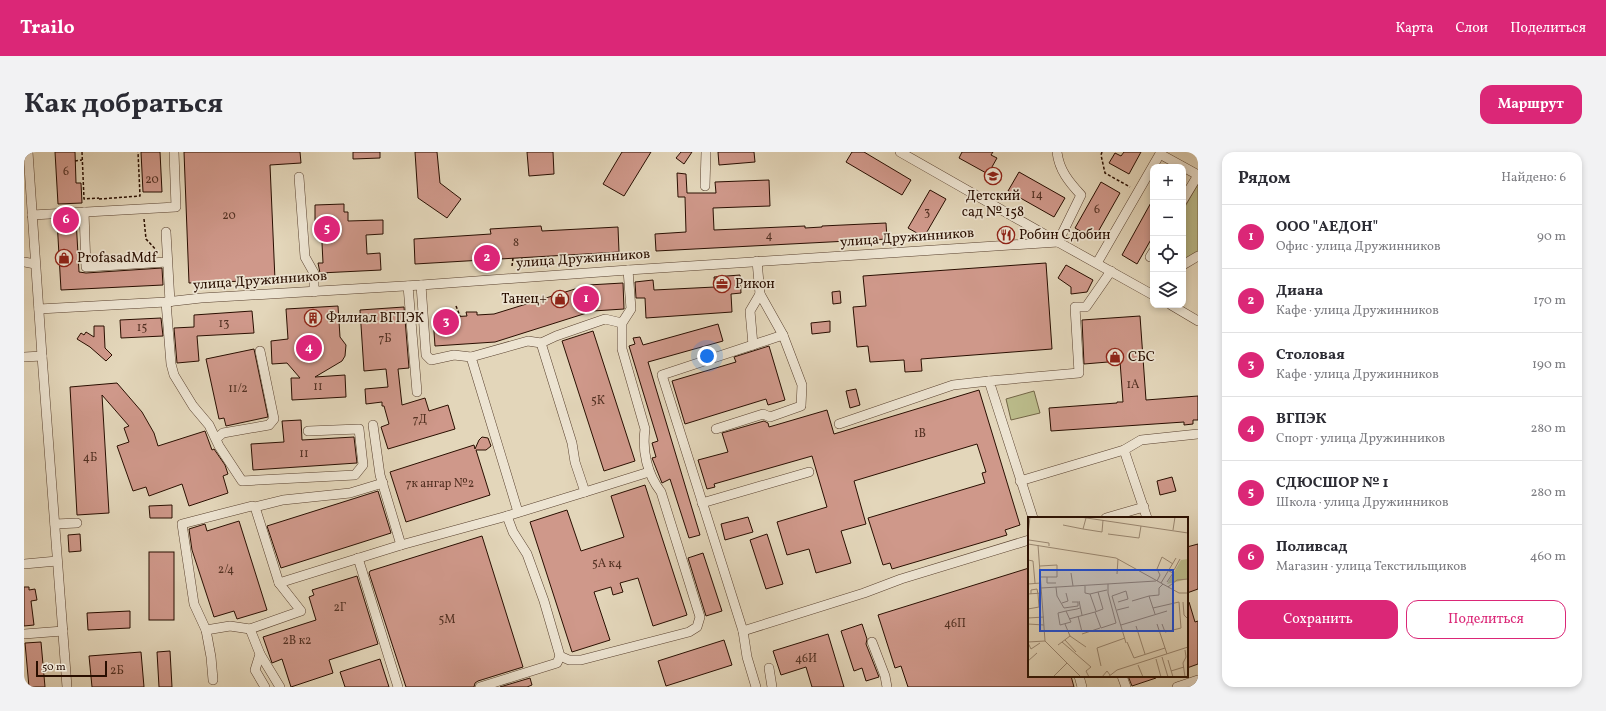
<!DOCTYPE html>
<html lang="ru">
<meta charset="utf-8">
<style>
:root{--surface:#fff;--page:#f2f2f3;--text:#2b2b33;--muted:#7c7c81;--line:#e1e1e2;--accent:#db2777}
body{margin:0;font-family:Vollkorn,serif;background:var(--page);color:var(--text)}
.controls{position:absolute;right:12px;top:12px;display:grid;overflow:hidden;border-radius:8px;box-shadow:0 2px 6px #0003}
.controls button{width:36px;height:36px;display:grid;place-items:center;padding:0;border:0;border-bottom:1px solid var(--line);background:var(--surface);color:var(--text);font:20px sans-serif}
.scale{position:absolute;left:12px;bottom:10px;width:71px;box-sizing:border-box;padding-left:4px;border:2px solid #290e00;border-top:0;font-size:11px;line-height:14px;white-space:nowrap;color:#290e00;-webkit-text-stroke:3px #ede4d2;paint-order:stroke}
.you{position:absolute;left:683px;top:204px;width:14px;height:14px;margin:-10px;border:3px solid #fff;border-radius:50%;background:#1a73e8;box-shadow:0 0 0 6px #1a73e833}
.badge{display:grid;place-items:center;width:26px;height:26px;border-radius:50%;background:var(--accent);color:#fff;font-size:13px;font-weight:700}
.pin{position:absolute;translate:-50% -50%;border:2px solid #fff;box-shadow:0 1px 4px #0006}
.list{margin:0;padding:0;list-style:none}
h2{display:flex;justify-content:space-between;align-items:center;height:52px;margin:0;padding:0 16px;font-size:17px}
h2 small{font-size:13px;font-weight:400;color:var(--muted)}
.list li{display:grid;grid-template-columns:26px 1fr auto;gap:12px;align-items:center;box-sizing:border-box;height:64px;padding:0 16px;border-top:1px solid var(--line)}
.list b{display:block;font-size:15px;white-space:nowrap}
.list p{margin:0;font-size:13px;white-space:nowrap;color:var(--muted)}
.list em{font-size:13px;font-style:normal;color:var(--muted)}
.actions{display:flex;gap:8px;padding:12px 16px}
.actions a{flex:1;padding:9px 0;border:1px solid var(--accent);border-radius:12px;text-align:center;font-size:14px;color:var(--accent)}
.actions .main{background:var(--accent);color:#fff}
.icon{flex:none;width:22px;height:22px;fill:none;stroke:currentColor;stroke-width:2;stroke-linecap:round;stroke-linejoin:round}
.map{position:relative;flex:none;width:1174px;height:535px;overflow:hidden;border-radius:12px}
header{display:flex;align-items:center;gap:24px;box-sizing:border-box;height:56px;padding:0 20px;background:var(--accent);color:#fff}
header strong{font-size:19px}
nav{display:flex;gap:22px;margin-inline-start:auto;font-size:14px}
.intro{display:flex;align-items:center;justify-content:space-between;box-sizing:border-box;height:96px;padding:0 24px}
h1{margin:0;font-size:28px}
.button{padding:10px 18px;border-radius:12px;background:var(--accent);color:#fff;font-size:14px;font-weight:700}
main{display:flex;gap:24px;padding:0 24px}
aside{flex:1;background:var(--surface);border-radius:12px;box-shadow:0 2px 6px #0003}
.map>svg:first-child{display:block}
.green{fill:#bbbc8b;stroke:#726546}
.building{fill:#cf988a;stroke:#290e00}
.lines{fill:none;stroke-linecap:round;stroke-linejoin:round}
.minor-casing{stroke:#58402e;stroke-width:10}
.path{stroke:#290e00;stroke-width:1.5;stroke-dasharray:3 2;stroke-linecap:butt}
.minor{stroke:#ede4d2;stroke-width:9}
.labels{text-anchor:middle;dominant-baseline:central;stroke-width:3.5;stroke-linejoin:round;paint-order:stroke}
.number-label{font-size:12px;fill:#523022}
.poi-label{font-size:14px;fill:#290e00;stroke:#ede4d2;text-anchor:start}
.street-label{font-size:14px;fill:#290e00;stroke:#ede4d2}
.inset-road{fill:none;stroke:#998670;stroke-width:1}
.view{fill:#1d4ed8;fill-opacity:0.15;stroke:#1d4ed8;stroke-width:2}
.inset-edge{fill:none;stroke:#290e00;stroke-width:2}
</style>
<header>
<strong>Trailo</strong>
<nav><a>Карта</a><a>Слои</a><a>Поделиться</a></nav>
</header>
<div class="intro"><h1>Как добраться</h1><a class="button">Маршрут</a></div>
<main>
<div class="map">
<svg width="1174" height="535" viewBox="0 0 1174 535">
<rect width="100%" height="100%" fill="#e3d6ba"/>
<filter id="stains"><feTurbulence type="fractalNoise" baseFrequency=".005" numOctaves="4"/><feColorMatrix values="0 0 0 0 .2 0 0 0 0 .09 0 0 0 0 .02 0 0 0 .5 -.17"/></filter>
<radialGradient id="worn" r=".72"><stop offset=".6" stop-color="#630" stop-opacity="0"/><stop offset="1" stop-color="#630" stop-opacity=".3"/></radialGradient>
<!-- green -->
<g class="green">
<path d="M1174,32V105L1159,115V58Z"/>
<path d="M1010,239L1016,261L987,268L982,247Z"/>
</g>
<!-- building -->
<g class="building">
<path d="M31,0H51L52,31H57L58,51L34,52Z"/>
<path d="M117,0H136L138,40H119Z"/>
<path d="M160,0H276L277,11L246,13L251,128L165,131Z"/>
<path d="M329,0H356V6L329,7Z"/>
<path d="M391,0H413L416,31L437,47L423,66L394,46Z"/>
<path d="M503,0H529L530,22L505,24Z"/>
<path d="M598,0H627L600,44L579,32Z"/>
<path d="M657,0H668L660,12L652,6Z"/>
<path d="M694,0H730L731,10L695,13Z"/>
<path d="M828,0H840L887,28L878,43L822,10Z"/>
<path d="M938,0H969L967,3L973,6L964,22L935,6Z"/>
<path d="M1100,0H1117L1105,22L1085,11L1091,1L1097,4Z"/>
<path d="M995,20L1041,46L1030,65L984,39Z"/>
<path d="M653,21L662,22L663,41H692L691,30L745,28L746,54L689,56L690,78L781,74V76L798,75V74L862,71L863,87L632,99L631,82L662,80L661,45H654Z"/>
<path d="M1077,30L1096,41L1070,87L1051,76Z"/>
<path d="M906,38L922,47L900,85L884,76Z"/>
<path d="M1129,47V84L1113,112L1098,103Z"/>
<path d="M320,52V60H324V69L359,68V82L342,83L343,102L356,101L357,118L296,121L294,111H299L297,71L291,72V53Z"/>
<path d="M52,67L55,120L62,121L138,116L139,133L37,138L33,68Z"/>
<path d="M517,74L518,79L594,75L595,100L391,112L390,87L467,82L466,77Z"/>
<path d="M1022,111L1028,197L897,207L898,219L881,220L880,208L846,210L844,194L833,195L829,155L842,154L839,124Z"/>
<path d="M1042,113L1069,128L1063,140L1047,142V135L1034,126Z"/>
<path d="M716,123L717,141L707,142L708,160L622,166L621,146H612L611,130L629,128L630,138L691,135L690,125Z"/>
<path d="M599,131L600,157L569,159L471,190L411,194L409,166L443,164L442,160H453V163L470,162L564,133Z"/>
<path d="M816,139L817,151L809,152L808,140Z"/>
<path d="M314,154L316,185L322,193L321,204L318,209L291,225L321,223L322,245L268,248L267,226H276L263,211L248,212L247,189L264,187L262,157Z"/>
<path d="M380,155L385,216L374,217L378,253L401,246L405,259L424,253L431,277L364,297L357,275L365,272L360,254H358V250L342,252L341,237L364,235L362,217L340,219L336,158Z"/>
<path d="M228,159L230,181L173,184L175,209L153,211L150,176L170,175V163Z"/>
<path d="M1116,164L1122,248L1174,244V268H1169V272L1160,273V270L1027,279L1025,256L1093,251V250H1099L1096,209L1060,212L1058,168Z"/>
<path d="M137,166L139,184L97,186L96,168Z"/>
<path d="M806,169V180L788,182L787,171Z"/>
<path d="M694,172L699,189L624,210L676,383L665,386L646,327L638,331L628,306L632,305L628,291L634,289L605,194L611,192L609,186L616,185L619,193Z"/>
<path d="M70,174H80L81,196L88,203L82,209L66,195L53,187L57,181L60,183L62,180L70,185Z"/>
<path d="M569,179L611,309L580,319L538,189Z"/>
<path d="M745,194L761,248L744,253L742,247L661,272L648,229L712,210L710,205Z"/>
<path d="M230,197L244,265L202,274L200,266L195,267L182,207Z"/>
<path d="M93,231L118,260L130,281L134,294L181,279L188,298L190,297L201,313L204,322L199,324L204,341L165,354L158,332L125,344L122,335L109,339L93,294L105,290L100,276L105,274L78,243L85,361L53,363L46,235Z"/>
<path d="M832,237L836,253L826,256L822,239Z"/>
<path d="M955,238L996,373L981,378L983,383L868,417L866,411L859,413L844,366L961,331L958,321L962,320L953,292L830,329L842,372L817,379L827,411L792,421L785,397L763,403L753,370L803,355L788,304L690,332L691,335L683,337L674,308L704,300L698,281L740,269L744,271L745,275L803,258L810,282Z"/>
<path d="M277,268L278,288L330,285L333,311L229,318L227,292L260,290L258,269Z"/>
<path d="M458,285L464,286L467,294L462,298H452L466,343L382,370L366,320L450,293L451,297L455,288Z"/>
<path d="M1148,325L1152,339L1136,343L1133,329Z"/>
<path d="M621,333L663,463L629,474L614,426L596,431L599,440L589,443L587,435L570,440L586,488L548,500L506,370L543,358L557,399L600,385L587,344Z"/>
<path d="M354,339L367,381L257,416L243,374Z"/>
<path d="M148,353V366H126L125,354Z"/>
<path d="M724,365L729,380L701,388L697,372Z"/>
<path d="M215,369L243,458L213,467L210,459L190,465L168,398L165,377L181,372L183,379Z"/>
<path d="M56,382L57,399L45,400L44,383Z"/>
<path d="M743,382L759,432L742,437L726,388Z"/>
<path d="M458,384L499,515L454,529L451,531L450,535H382L345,421L346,419Z"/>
<path d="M1174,392V437L1163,441V395Z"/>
<rect x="125" y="400" width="25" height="68"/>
<path d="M679,401L698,459L682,464L664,406Z"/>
<path d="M1005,416V524H1047L1050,535H884L877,514L871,516L854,463Z"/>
<path d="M333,424L354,492L305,508L309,521L267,535L258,507L248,511L239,485L292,468L285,445L290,443L288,438Z"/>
<path d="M0,435H5V438L11,437L13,448L7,449L10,473L0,474Z"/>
<path d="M1163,450H1165L1171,470L1174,469V512L1163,516Z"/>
<path d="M106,459V476L64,478L63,461Z"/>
<path d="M838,472L843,487L842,492L855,525L842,529L838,516L830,519L817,479Z"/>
<path d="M804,482L820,535H788L782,515L757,523L749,499Z"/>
<path d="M700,488L708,513L642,534L634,509Z"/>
<path d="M17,490L21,535H5L1,491Z"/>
<path d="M146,499L148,535H135L133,500Z"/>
<path d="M117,500L120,535H68L65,504Z"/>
<path d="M356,507L365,535H321L316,520Z"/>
<path d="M1104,524H1132V526L1108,534Z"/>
<path d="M506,526L508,533L503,535H476Z"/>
</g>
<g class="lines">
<defs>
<g id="minor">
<path d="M4,0L18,204L43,535"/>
<path d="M876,0L1034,90L1129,143"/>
<path d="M1033,0C1035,18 1045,30 1057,43L1034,90"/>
<path d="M1136,2L1174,23L1159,48"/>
<path d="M275,25L281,105L290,121V140"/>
<path d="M681,34L682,0"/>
<path d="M60,60L62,115L143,110"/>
<path d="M8,63L152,55L150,0"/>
<path d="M142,80L146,150"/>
<path d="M1126,105L1129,100"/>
<path d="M733,109L736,142L759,183"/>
<path d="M0,110L11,112"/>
<path d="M1073,111L1137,0"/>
<path d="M1159,113L1174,104"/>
<path d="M397,133L402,203L407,208L430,203L447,205"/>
<path d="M384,134L393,240"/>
<path d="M142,150L147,212L150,223L169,254L185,273L195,294L218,329L331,323L339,313L335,277L284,279"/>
<path d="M1147,153L1174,169"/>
<path d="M15,157L142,150L177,146L397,133L604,118L1034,90"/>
<path d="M598,171L581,167L532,184L517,191L548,291L551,310L561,340L483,364L489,380L503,402L520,449L536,504L545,508H557L665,480L673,475L676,465L637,340C623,322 618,299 621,277L598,197V171L607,157L604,118"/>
<path d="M729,193L726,159L736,142"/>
<path d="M0,205L18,204"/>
<path d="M815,272L929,233L965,229"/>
<path d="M349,273L356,323L377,393"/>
<path d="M692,277L739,262L746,265L777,254L778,233L759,183L638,223L719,479L723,505L732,535"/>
<path d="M193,286L199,281L245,273L250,267L236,199"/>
<path d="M1100,298L1123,366"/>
<path d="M996,329L1100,298L1117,288L1174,282"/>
<path d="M561,340L625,320"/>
<path d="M678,351L785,320"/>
<path d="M231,355L255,431L277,459L226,477L206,474L182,478L170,452L158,372L228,354L231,355L259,348L326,341L359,331"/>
<path d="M494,360L447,205L504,189L517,191"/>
<path d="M1009,366L965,229L1055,221L1051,155H1062L1087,119"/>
<path d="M1082,366L1120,355"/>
<path d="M31,372L53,371"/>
<path d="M334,406L374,535"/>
<path d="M0,412L33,409"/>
<path d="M255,431L377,393L483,364"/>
<path d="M226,477L236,502L231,518L241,535"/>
<path d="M182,478L187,505L189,528"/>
<path d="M719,479L840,441L877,427L1005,388"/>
<path d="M0,482L39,479"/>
<path d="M848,490L861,524L863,535"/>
<path d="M236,502L256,535"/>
<path d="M745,516L748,535"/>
<path d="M1055,524L1058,535"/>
<path d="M1098,524L1102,535"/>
<path d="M456,535L533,511L536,504"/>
<path d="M1153,535L1174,528"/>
</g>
</defs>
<!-- minor casing -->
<use href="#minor" class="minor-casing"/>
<!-- path -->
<g class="path">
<path d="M58,0L60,47L75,46"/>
<path d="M1078,0L1077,3L1081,21L1106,35"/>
<path d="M51,9L58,8"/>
<path d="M75,47L116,44L114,0"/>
<path d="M120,67L122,87L134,100"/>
<path d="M488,114L489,106"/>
<path d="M497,114L498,106"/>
<path d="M455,117V108"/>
<path d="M301,128L303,120"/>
<path d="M432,154L436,164"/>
</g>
<!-- minor -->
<use href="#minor" class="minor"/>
</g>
<!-- icons -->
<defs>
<symbol id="school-ring" viewBox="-11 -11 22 22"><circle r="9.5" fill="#ede4d2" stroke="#8f2418" stroke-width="1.5"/><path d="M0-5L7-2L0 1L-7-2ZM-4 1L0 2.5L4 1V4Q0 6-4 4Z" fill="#8f2418"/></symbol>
<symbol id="restaurant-ring" viewBox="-11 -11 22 22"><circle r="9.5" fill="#ede4d2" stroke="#8f2418" stroke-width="1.5"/><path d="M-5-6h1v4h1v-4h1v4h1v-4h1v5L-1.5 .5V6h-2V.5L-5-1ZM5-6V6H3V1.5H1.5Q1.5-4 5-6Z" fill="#8f2418"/></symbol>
<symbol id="shop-ring" viewBox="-11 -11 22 22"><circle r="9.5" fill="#ede4d2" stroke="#8f2418" stroke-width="1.5"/><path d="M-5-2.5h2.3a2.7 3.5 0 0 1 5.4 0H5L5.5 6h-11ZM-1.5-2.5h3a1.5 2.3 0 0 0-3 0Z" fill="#8f2418"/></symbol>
<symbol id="office-ring" viewBox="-11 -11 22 22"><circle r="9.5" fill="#ede4d2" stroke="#8f2418" stroke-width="1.5"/><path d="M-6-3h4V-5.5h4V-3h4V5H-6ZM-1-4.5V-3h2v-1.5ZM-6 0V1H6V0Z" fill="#8f2418"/></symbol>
<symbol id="building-ring" viewBox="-11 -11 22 22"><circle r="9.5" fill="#ede4d2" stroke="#8f2418" stroke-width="1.5"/><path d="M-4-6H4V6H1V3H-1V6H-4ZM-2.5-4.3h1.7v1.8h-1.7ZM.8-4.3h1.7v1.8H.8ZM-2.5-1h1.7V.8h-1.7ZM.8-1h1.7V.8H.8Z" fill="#8f2418"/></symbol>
</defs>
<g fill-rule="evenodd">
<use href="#school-ring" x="959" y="14" width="20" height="20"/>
<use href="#restaurant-ring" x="972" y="73" width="20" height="20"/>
<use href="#shop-ring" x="30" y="96" width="20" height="20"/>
<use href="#office-ring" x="688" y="122" width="20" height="20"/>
<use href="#shop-ring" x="526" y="137" width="20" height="20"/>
<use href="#building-ring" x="279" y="156" width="20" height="20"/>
<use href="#shop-ring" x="1081" y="195" width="20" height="20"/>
</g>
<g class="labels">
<!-- number labels -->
<g class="number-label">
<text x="42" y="20">6</text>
<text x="128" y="28">20</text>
<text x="1013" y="43">14</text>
<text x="1073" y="58">6</text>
<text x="903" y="61">3</text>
<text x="205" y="64">20</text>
<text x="745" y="84">4</text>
<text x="492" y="91">8</text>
<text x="200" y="172">13</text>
<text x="118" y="176">15</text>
<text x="361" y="187">7Б</text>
<text x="1109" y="233">1А</text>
<text x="294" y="235">11</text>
<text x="214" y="237">11/2</text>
<text x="574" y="249">5К</text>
<text x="396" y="268">7Д</text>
<text x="896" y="282">1В</text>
<text x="280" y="302">11</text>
<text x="66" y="306">4Б</text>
<text x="416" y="332">7к ангар №2</text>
<text x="583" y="412">5А к4</text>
<text x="202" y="418">2/4</text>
<text x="316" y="456">2Г</text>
<text x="423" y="468">5М</text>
<text x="931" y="472">46П</text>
<text x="273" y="489">2В к2</text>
<text x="782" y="507">46И</text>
<text x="93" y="519">2Б</text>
</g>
<!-- poi labels -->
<g class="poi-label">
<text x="969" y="44" text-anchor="middle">Детский<tspan x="969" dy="16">сад № 158</tspan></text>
<text x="995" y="83">Робин Сдобин</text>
<text x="53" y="106">ProfasadMdf</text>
<text x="711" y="132">Рикон</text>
<text x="523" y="147" text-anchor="end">Танец+</text>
<text x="302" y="166">Филиал ВГПЭК</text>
<text x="1104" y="205">СБС</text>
</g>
<!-- street labels -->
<g class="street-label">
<text transform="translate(883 86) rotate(-4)">улица Дружинников</text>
<text transform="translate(559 107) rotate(-4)">улица Дружинников</text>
<text transform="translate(236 129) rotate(-4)">улица Дружинников</text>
</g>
</g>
<!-- overview -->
<g transform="translate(1004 365)">
<rect width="160" height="160" fill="#e3d6ba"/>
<path d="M160,42V62L139,67L153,43Z" fill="#bbbc8b"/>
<path class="inset-road" d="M52,0L160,16M58,1L55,12L74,15L75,3M35,8L55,12M145,13L147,0M0,17L2,0M80,17L111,21L113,9M1,23L21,26V29M0,27L88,41L151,76H160M10,28L17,124L53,160M0,43L5,44L7,66M12,49L29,48V60H13M146,53L152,42M43,56L45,69M89,57L90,42M19,60V66H28M129,64L132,58L129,52L134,40L145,47M139,65L145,56L141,54M133,66L148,41M0,67L13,66M57,69V76L62,77M28,70L29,79L36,91L50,89V85H44M140,70L149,63L160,62M13,71L128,64M79,73L70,75L75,92L67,95L73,111L88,106L80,76V67M0,77L14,76M3,77V73L9,72L10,77M51,84L54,98M104,84L121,79M90,85L100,82L98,74L84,79L98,126M155,85L156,98L160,102M34,86L40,84L38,76M125,91L151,85L153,111L137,115L134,107M0,92L11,90L10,77M89,93L101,90M38,94L43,105L32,108L30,96L38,94L49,92L52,91M68,94L62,77L70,75M127,97L121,79L131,78V71L135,67M50,99L54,115M0,101L16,100M41,102L67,95M0,107L16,108M37,107L42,119L58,130M129,107L137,131M93,108L139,94M108,109L117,137M54,117L72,111M37,123L48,135M0,125L17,124M34,125L63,150L58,154L61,160M99,125L106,141L137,131L139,137M0,126L3,132L12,126M30,128L42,119M157,133L158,140L155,146L157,160M134,140L140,160M128,142L133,160M140,143L145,160M0,144L9,136M110,148L115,160M73,149L69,131L97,121M143,154L156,150M25,160L39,146M74,160L79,154L82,158M80,160L89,153L160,130"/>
<path class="view" d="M12,53H145V114H12Z"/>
<rect width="160" height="160" class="inset-edge"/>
</g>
<rect width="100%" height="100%" filter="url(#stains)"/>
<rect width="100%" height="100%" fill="url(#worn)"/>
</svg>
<div class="controls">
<button>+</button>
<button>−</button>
<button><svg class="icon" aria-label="locate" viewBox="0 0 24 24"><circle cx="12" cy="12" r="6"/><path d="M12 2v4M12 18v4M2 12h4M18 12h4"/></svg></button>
<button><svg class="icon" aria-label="layers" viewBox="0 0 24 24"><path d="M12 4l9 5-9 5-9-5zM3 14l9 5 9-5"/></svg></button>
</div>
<div class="scale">50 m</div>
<div class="you"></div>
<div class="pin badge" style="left:562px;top:147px">1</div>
<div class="pin badge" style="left:463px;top:106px">2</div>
<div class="pin badge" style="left:422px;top:170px">3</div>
<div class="pin badge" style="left:285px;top:196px">4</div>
<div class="pin badge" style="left:303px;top:77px">5</div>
<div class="pin badge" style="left:42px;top:68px">6</div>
</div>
<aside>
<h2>Рядом<small>Найдено: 6</small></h2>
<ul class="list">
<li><span class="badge">1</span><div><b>ООО &quot;АЕДОН&quot;</b><p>Офис · улица Дружинников</p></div><em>90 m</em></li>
<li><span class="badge">2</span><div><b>Диана</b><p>Кафе · улица Дружинников</p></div><em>170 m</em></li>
<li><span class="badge">3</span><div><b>Столовая</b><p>Кафе · улица Дружинников</p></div><em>190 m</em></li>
<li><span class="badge">4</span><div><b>ВГПЭК</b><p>Спорт · улица Дружинников</p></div><em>280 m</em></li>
<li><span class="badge">5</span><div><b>СДЮСШОР № 1</b><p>Школа · улица Дружинников</p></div><em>280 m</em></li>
<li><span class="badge">6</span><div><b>Поливсад</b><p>Магазин · улица Текстильщиков</p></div><em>460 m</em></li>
</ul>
<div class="actions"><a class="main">Сохранить</a><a>Поделиться</a></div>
</aside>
</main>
